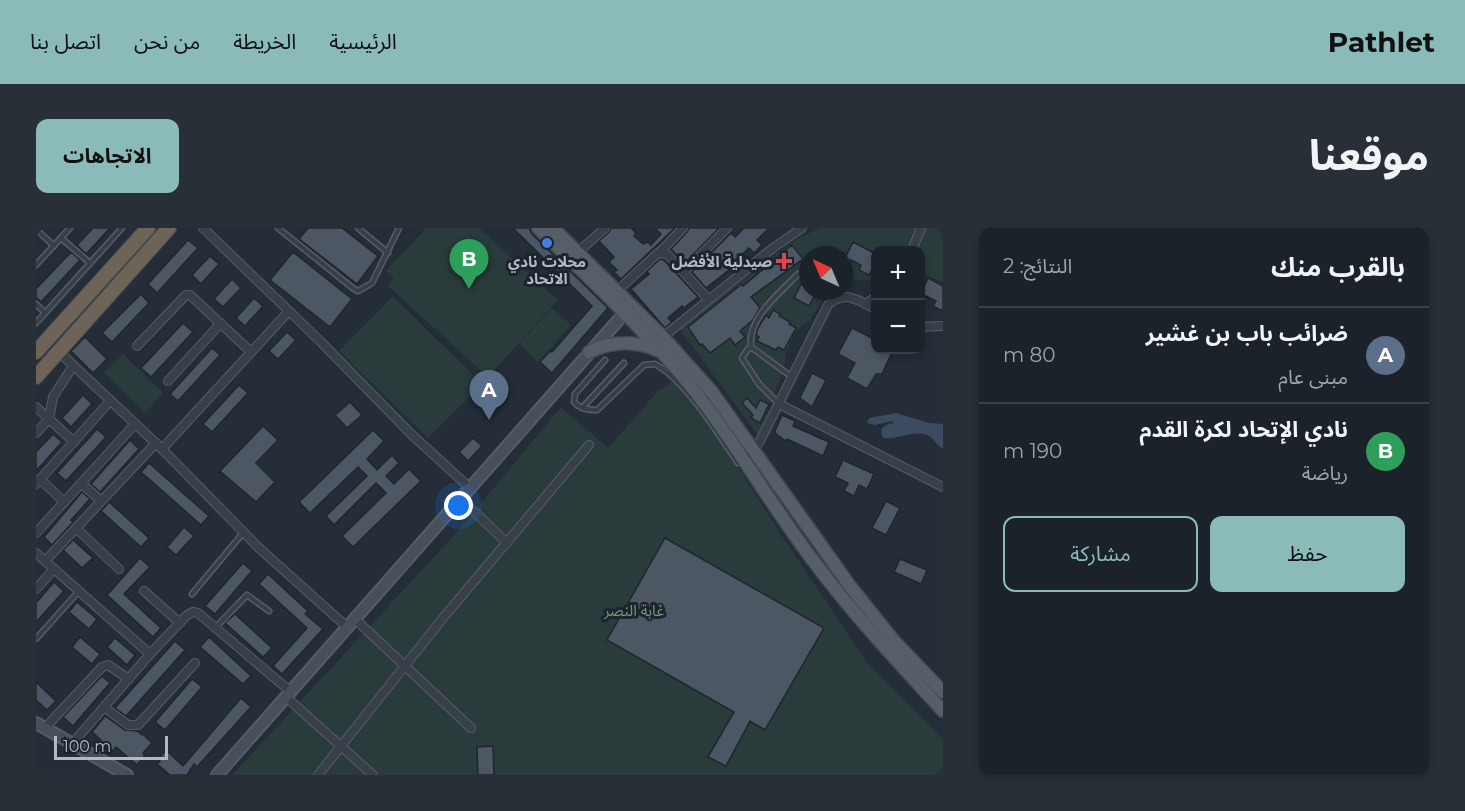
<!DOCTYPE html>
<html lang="ar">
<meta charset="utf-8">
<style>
:root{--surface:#1b222a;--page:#282f36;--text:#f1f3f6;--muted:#a0a4a8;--line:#393f47;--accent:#8bbbb9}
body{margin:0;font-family:Montserrat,"Noto Sans Arabic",sans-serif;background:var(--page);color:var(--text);direction:rtl}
.controls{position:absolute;right:18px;top:18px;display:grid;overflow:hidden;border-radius:12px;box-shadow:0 3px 9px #0003}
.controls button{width:54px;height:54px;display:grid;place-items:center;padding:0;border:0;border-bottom:2px solid var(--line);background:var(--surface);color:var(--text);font:30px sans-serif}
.compass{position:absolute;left:763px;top:18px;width:54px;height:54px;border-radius:50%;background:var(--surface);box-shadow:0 3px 9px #0003;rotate:316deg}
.scale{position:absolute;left:18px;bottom:15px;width:114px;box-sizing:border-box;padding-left:6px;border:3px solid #b3bac4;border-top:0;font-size:16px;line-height:21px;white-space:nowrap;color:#b3bac4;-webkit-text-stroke:4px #1d242d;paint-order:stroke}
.you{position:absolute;left:423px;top:278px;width:21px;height:21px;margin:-15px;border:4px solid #fff;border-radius:50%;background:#1a73e8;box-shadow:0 0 0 9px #1a73e833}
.badge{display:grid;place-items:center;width:39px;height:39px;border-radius:50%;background:var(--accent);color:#fff;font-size:20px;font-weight:700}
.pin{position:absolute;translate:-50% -50px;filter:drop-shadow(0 2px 3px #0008)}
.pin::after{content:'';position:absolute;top:32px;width:21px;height:18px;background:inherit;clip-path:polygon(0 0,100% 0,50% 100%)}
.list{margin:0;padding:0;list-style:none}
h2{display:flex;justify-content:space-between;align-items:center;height:78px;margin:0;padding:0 24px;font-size:26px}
h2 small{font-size:20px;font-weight:400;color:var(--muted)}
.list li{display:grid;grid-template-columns:39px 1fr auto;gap:18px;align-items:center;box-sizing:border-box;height:96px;padding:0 24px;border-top:2px solid var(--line)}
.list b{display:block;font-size:22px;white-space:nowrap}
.list p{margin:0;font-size:20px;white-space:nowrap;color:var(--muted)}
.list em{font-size:20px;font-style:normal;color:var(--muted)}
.actions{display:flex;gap:12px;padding:18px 24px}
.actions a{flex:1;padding:14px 0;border:2px solid var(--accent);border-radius:12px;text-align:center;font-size:21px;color:var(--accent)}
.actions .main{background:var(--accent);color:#111}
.map{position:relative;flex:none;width:907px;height:547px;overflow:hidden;direction:ltr;border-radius:12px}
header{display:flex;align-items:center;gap:36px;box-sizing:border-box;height:84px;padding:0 30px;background:var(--accent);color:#111}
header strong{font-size:28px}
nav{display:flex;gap:33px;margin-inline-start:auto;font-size:21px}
.intro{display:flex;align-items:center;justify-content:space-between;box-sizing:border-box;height:144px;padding:0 36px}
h1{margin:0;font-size:42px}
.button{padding:15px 27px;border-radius:12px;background:var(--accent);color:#111;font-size:21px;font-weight:700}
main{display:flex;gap:36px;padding:0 36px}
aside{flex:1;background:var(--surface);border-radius:12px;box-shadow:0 3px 9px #0003}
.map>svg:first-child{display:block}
.green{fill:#293b3b}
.water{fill:#3c4b5f}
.building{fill:#4d5763;stroke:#1f262f;stroke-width:1.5}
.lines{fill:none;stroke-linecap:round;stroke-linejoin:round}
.lane-casing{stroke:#565d66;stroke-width:7}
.street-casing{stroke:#565d66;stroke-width:10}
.secondary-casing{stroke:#565d66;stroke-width:14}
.primary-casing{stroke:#414851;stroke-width:15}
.highway-casing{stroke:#434a53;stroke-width:16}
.lane{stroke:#383f48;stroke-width:4}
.street{stroke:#383f48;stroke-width:8}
.secondary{stroke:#464f5b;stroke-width:10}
.primary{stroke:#565e68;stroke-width:12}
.highway{stroke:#6d6356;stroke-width:14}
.shop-dot{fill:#3f7fe0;stroke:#1d242d;stroke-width:2}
.health-dot{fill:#e0444e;stroke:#1d242d;stroke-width:2}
.labels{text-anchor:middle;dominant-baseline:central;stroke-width:6;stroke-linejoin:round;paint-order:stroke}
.poi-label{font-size:15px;font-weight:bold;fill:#b3bac4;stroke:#1d242d}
.park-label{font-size:15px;fill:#74977b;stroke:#1d242d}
</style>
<header>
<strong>Pathlet</strong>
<nav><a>الرئيسية</a><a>الخريطة</a><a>من نحن</a><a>اتصل بنا</a></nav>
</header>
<div class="intro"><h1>موقعنا</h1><a class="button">الاتجاهات</a></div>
<main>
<aside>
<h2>بالقرب منك<small>النتائج: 2</small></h2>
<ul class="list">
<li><span class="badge" style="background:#5c6f8a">A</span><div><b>ضرائب باب بن غشير</b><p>مبنى عام</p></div><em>80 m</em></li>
<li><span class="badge" style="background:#2e9e5b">B</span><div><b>نادي الإتحاد لكرة القدم</b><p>رياضة</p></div><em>190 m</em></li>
</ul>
<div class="actions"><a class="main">حفظ</a><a>مشاركة</a></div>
</aside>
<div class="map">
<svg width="907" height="547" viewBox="0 0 907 547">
<rect width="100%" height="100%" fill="#242d38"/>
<!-- green -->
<g class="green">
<path d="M390,0H443L522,72L452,149L352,58L358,51L350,43Z"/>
<path d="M784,0H907V54L885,45L884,22H840L839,52L808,53V27H772V63H793L774,92L758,105L750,126L748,141L722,207L643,101L759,12Z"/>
<path d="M357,68L446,156L392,210L303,123Z"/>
<path d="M516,80L535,97L502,134L483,116Z"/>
<path d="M87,126L127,165L109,185L68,145Z"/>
<path d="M639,152L677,199L742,302L830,433L907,511V547H196L422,303L525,179L572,220L622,163Z"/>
</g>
<!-- water -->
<path class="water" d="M860,185L893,195L907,196V221C899,217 898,208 888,206C875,203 860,212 847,210L845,205L846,200L854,195L858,197L856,193L839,197L831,195L833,190Z"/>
<!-- building -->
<g class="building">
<path d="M57,0H74L50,26L41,17Z"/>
<path d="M272,0H306L342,28L321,56L263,11Z"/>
<path d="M477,0H493L496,6L571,79V81L516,145L504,134L514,123L516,124L556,78Z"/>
<path d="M575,0H595L600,5L598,8L607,16L612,14L615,17L625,6L619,0H639L585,51L578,44L581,42L573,34L578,29L563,13L573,4Z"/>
<path d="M653,0H683L648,36L635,21L651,4Z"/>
<path d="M708,0H733L721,12L726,17L718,25L713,20L691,40L693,42L670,60L656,44L695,5L699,9Z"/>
<path d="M152,12L162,20L121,65L112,56Z"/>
<path d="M817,14L840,26V35L833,47L823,42L825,37L815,32L808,45V32Z"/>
<path d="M756,17L767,31L715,69L724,80L717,92L704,103L709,109L699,117L694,110L674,125L666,116L664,117L652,99L706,56L707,58Z"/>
<path d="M35,24L44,32L5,74L0,69V61Z"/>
<path d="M257,24L316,71L294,99L234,52Z"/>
<path d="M174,28L183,36L165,56L156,47Z"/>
<path d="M624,31L628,32L662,69L648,80L646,78L632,90L636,94L629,100L595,61L613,46L611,43Z"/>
<path d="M772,43V63H781L773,78L758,70Z"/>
<path d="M892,50L907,58V83L897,78L900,73L890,68L885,77V65Z"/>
<path d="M196,51L205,60L187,79L178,71Z"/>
<path d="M105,66L113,75L76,114L66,105Z"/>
<path d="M218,70L227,78L209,98L200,90Z"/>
<path d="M737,82L744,86L743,88L754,94L753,96L760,100L748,122L742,119L740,122L721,113L723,109L720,107L722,100L730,87L733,90Z"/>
<path d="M147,95L157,104L115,149L105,140Z"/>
<path d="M816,100L840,112V122H857L846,146H840L831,161L811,150L819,135L802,126Z"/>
<path d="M251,104L260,112L242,131L233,123Z"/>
<path d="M49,109L71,131L57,145L35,123Z"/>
<path d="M176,120L184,127L142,173L134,166Z"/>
<path d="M776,145L790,152L776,179L764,170Z"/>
<path d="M203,157L212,165L176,204L167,196Z"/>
<path d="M47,167L56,176L35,199L26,190Z"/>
<path d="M711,170L720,180L724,172L733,176L724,195L715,190L717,187L706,175Z"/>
<path d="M314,174L326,187L311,200L299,187Z"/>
<path d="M746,187L759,193L757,198L793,214L787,228L751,211L750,213L740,206L739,203Z"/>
<path d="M227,198L242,212L220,235L239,254L220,274L184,243Z"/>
<path d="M61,201L70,209L30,253L21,245Z"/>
<path d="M337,202L348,213L331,231L341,242L356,227L363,235L350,248L358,256L373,241L385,253L317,319L306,308L350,265L340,255L298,297L290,288L331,248L322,239L274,285L263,274Z"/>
<path d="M17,206L26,214L0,243V224Z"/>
<path d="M437,210L446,218L432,233L423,224Z"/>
<path d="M94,212L103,221L64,264L55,256Z"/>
<path d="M807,232L838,246L831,261L823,257L818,268L808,263L812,255L799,249Z"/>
<path d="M113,235L173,288L165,297L105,244Z"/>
<path d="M46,264L54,271L35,292L37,294L16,317L8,309Z"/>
<path d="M850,273L864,280L850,307L836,300Z"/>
<path d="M73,274L113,310L105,319L65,283Z"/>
<path d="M148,299L158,308L140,327L131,319Z"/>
<path d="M629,310L788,400L729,502L714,493L690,538L672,529L698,484L571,412Z"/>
<path d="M37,312L57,330L46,340L27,322Z"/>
<path d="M104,330L114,339L88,366L125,400L117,409L71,367Z"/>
<path d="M864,331L891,342L885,356L858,344Z"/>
<path d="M207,335L216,343L179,386L169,378Z"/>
<path d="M232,346L272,383L269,386L287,401L246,446L237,438L271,400L223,356Z"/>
<path d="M18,354L28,363L0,394V375Z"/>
<path d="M41,374L61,391L53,401L33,384Z"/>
<path d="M199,386L236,420L227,429L189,395Z"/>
<path d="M44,409L64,426L56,436L36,419Z"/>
<path d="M173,409L215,448L207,456L164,419Z"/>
<path d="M79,410L99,427L91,437L71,419Z"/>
<path d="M139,413L149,422L90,488L79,480Z"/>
<path d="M66,448L74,455L37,498L27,489Z"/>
<path d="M156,451L166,459L129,502L119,494Z"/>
<path d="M0,454L20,473L11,482L0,472Z"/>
<path d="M205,470L215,479L161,539L158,536L151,547H134L121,536L124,533L122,531L130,522L147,538Z"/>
<path d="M69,488L89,502L101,503L106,507L107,506L116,515L107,525L109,527L101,537L80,519L77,523L56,504Z"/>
<path d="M457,518L458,547H442L441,519Z"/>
</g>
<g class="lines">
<defs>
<g id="lane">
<path d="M242,0L318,61L322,63L336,55L363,0"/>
<path d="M322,0L352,25"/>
<path d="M0,1L18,18"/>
<path d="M25,10L54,35"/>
<path d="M0,37L34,0"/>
<path d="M0,76L9,85"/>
<path d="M0,95L86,0"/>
<path d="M715,119C711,90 744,65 762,46"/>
<path d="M569,132L539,166L538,174C544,181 552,182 561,182L608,137L619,136C651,154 681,204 702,235"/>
<path d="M743,176L723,156L706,130L712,121L715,119L756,149"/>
<path d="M546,180L588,135"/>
<path d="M156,366L207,305"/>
<path d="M180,399L211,367L233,383"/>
<path d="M0,411L42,364"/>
</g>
<g id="street">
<path d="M167,0L285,114L375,206L434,260"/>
<path d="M876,22L885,0"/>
<path d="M542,24L569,0"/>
<path d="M624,24L647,0"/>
<path d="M648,44L691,0"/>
<path d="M581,63L622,25L631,26L672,71"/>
<path d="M829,76L840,69"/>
<path d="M884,99L906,98"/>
<path d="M627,109L737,20L766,0"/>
<path d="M101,118L150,67H154L215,124"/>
<path d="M23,124L126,221L223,320L311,399"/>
<path d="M132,153L184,96"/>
<path d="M743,176L907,259"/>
<path d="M0,179L38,214"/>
<path d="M0,205L13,191L17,169L37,138"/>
<path d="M126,221L253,83"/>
<path d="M715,225L724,213L792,77C808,61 823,73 840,81"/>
<path d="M4,251L28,274"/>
<path d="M45,255L65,273"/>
<path d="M0,256L74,173"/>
<path d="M425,271L471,315"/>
<path d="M40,300L83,341"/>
<path d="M0,305L99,196"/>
<path d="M0,325L114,426"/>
<path d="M9,333L120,215"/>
<path d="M0,361L18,341"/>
<path d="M108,363L144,395"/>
<path d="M319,391L435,500"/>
<path d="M250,469L337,547"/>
<path d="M68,479L92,497H102L159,435"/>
<path d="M9,500L66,439L72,437L93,451"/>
<path d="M36,516L114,426L151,387L157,384L162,385L255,464"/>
<path d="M282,547L407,390L553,217"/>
</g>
<g id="secondary">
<path d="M0,495L91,547"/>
<path d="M181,547L593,80"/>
</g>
<g id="primary">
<path d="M502,0C552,49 603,96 648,150C696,208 733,275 779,335C818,387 863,435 907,483"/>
<path d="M517,0L627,109L676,164L814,358L858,413L907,464"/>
<path d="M553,124C576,113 598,112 621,122"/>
</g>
<g id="highway">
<path d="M0,124L112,0"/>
<path d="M0,149L133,0"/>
</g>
</defs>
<!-- lane casing -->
<use href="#lane" class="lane-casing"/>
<!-- street casing -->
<use href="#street" class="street-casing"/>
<!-- secondary casing -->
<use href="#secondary" class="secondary-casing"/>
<!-- primary casing -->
<use href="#primary" class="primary-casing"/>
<!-- highway casing -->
<use href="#highway" class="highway-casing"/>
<!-- lane -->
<use href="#lane" class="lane"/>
<!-- street -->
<use href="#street" class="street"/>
<!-- secondary -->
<use href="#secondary" class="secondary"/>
<!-- primary -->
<use href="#primary" class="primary"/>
<!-- highway -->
<use href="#highway" class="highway"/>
</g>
<!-- markers -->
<circle class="shop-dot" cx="511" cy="15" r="6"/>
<path class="health-dot" d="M745 24h6v6h6v6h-6v6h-6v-6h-6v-6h6z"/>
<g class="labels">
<!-- poi labels -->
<g class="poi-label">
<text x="511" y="33">محلات نادي<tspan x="511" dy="17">الاتحاد</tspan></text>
<text x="736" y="33" text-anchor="end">صيدلية الأفضل</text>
</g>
<!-- park labels -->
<g class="park-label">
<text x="598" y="382">غابة النصر</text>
</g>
</g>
</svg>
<div class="controls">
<button>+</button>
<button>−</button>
</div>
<svg class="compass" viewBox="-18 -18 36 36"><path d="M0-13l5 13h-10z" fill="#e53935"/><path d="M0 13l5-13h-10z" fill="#a0a4a8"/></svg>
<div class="scale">100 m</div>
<div class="you"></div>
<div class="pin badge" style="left:453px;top:192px;background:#5c6f8a">A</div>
<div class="pin badge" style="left:433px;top:61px;background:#2e9e5b">B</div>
</div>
</main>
